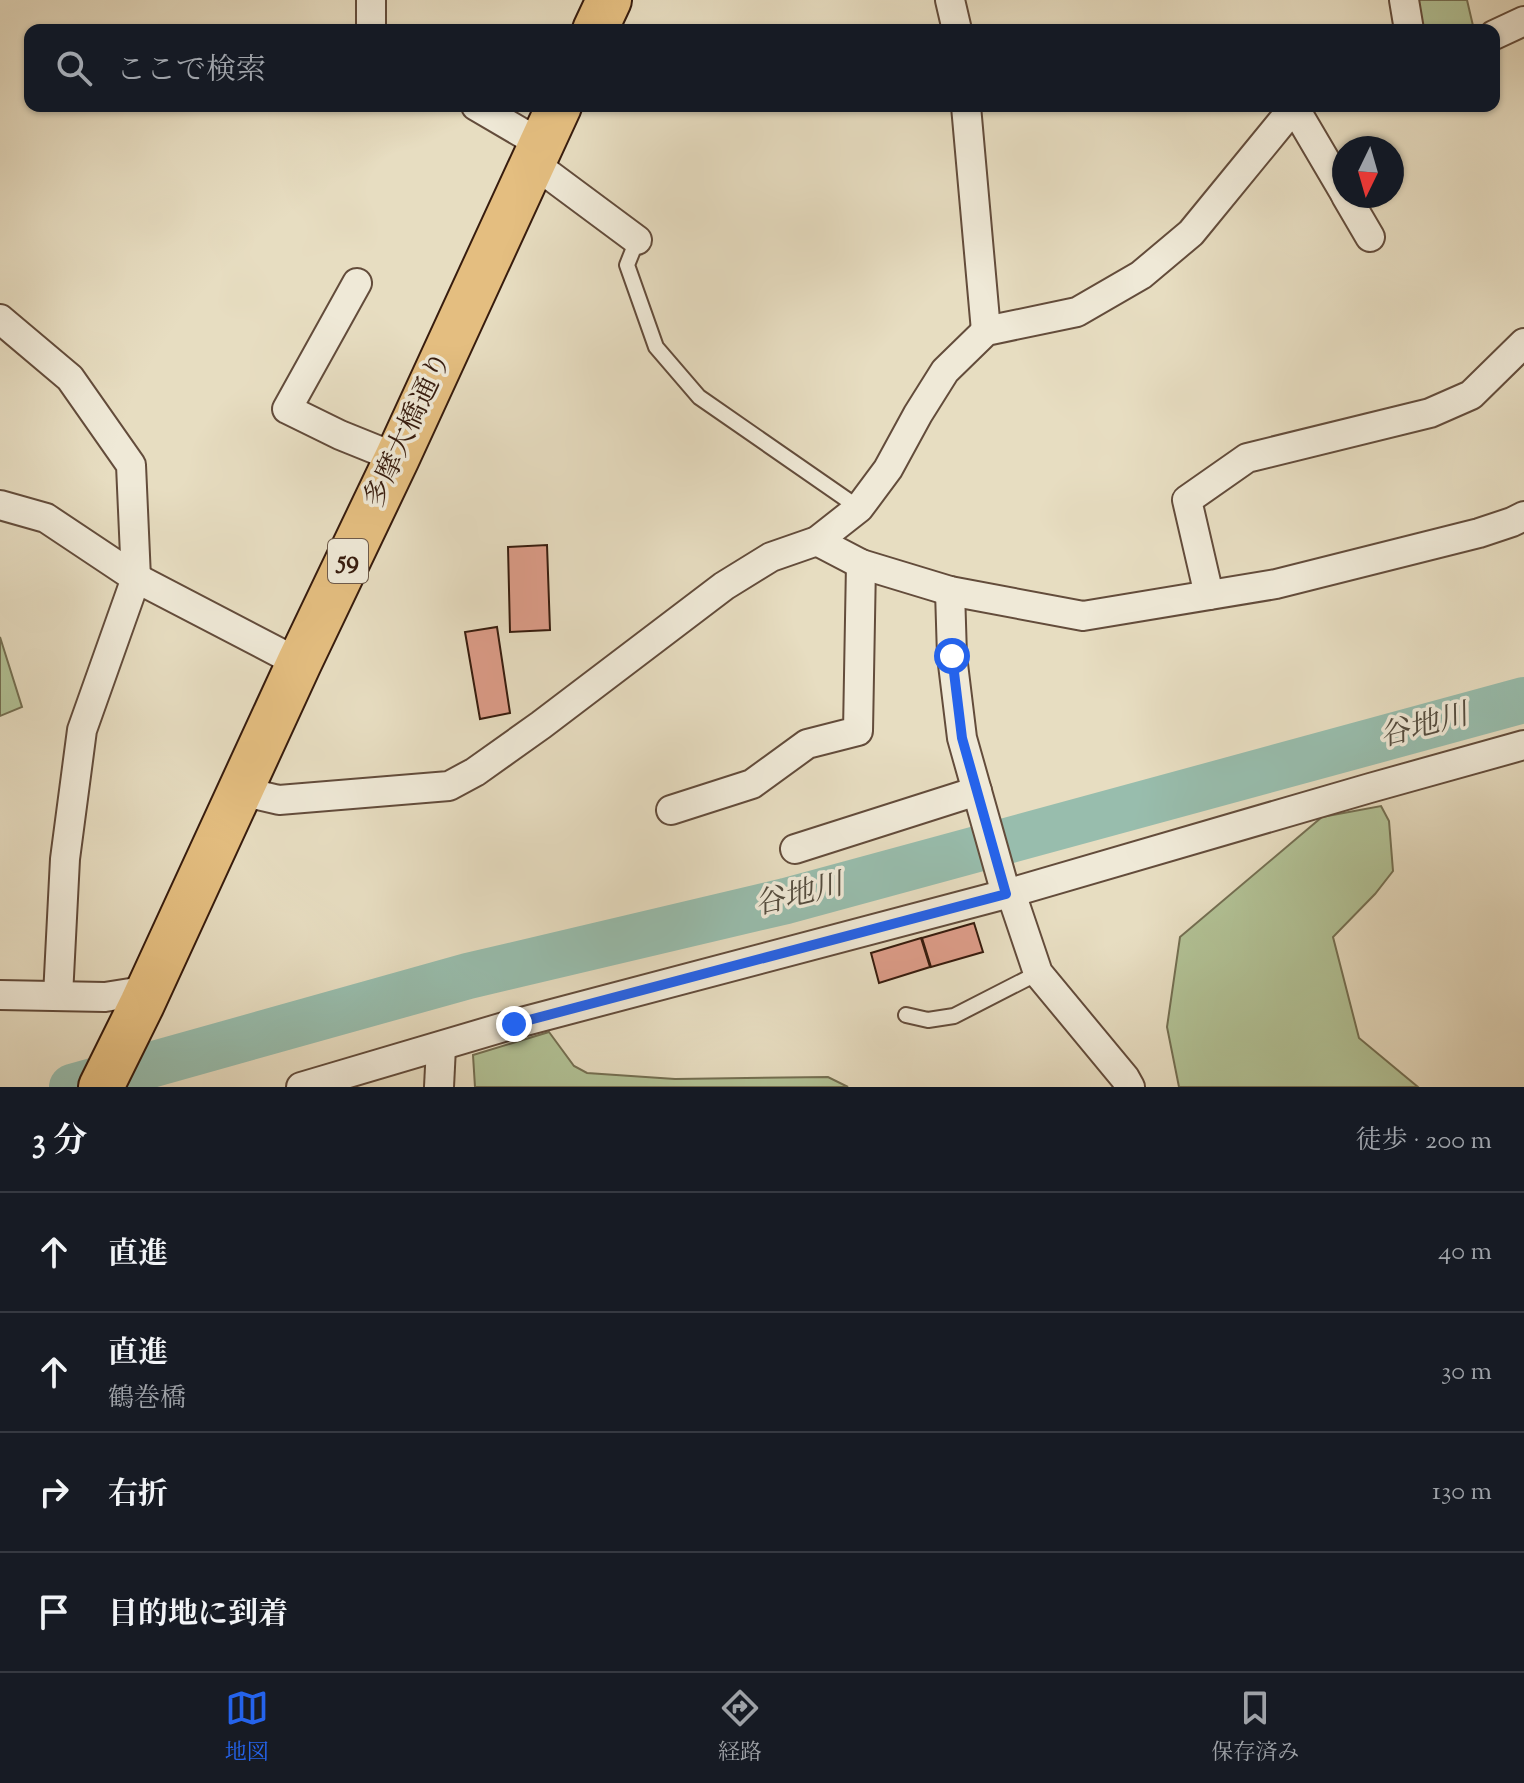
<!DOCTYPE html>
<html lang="ja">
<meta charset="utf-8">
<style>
:root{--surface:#171b24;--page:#20242c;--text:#f1f3f6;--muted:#9ea1a6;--line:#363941;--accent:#2563eb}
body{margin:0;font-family:"Sorts Mill Goudy","Noto Serif JP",serif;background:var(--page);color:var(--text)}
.compass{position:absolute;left:1332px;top:136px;width:72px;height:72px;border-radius:50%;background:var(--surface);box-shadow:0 2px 6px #0004;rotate:185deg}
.stop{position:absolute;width:24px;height:24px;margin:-18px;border:6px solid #2563eb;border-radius:50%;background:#fff}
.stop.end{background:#2563eb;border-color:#fff;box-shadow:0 2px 8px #0008}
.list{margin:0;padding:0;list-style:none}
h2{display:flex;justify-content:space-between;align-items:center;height:104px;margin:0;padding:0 32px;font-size:34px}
h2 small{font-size:26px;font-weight:400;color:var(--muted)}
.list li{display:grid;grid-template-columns:52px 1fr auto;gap:24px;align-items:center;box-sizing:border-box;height:120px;padding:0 32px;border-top:2px solid var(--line)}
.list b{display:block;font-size:30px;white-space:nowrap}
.list p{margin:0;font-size:26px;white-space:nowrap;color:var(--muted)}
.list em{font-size:26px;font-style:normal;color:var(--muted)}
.icon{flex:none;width:44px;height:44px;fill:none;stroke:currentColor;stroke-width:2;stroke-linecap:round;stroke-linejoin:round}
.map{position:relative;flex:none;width:1524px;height:1087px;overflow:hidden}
.search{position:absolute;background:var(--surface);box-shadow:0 2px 6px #0004;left:24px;right:24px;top:24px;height:88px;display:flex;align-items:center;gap:20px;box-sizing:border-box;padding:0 28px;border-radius:16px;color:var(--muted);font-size:30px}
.sheet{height:584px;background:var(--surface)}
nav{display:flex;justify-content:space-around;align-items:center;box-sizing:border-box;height:112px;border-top:2px solid var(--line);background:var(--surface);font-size:22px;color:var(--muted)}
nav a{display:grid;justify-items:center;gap:4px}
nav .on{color:var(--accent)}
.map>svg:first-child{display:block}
.green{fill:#b2c296;stroke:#746f52;stroke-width:2}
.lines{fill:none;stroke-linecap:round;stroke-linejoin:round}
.river{stroke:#98bdad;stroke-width:46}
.building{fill:#dc9c88;stroke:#371c0e;stroke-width:2}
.service-casing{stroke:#634c3b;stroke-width:18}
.minor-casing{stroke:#634c3b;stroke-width:32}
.primary-casing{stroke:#371c0e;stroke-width:48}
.service{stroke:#efe9d7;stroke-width:14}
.minor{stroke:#efe9d7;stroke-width:28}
.primary{stroke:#e4be80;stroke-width:44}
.route{stroke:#2563eb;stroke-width:10}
.labels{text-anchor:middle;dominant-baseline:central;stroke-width:7;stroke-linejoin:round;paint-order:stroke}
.shield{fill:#efe9d7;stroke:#6e5a4a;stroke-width:2}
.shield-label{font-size:26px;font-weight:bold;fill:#371c0e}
.street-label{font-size:28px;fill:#371c0e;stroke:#efe9d7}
.water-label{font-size:30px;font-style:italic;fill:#544c3e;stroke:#efe9d7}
</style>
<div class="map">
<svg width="1524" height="1087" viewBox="0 0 1524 1087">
<rect width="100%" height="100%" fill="#e7ddc1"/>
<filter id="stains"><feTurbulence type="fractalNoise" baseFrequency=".0025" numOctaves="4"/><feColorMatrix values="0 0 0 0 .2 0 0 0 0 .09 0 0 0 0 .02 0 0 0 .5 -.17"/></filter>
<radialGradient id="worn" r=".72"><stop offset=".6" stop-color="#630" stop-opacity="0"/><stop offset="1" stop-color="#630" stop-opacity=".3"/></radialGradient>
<!-- green -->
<g class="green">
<path d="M1404,0H1467L1474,30H1409Z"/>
<path d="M0,637L22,707L0,716Z"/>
<path d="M1381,806L1389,821L1393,871L1375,894L1333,937L1359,1038L1418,1087H1179L1167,1027L1180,937L1322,817Z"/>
<path d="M549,1032L574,1066L587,1073L675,1079L828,1077L848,1087H475L473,1055Z"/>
</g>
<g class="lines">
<!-- river -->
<path class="river" d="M72,1087L468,976L786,901L1524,700"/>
</g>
<!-- building -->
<g class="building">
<path d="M547,545L550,630L510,632L508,547Z"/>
<path d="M497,627L510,713L480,719L465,632Z"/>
<path d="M974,923L983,952L931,967L922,938Z"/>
<path d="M921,938L930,967L879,983L871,953Z"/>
</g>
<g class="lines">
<defs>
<g id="service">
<path d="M637,240L627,265L656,347L699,397L859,508"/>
<path d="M906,1015L928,1020L954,1016L1038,973"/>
</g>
<g id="minor">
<path d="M371,0V30"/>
<path d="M950,0L957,30"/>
<path d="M1404,0L1409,30"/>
<path d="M1494,35L1524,21"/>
<path d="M476,106L541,144"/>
<path d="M966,106L986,331"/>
<path d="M1294,107L1344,192"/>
<path d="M532,162L637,240"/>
<path d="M1346,196L1370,237"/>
<path d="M357,283L287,409L340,435L397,458"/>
<path d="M0,319L70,378L131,465L136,578L82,730L65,859L58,996"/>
<path d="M0,505L46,518L136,578L299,663"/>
<path d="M817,541L861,564L950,591L1083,616L1276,584L1479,533L1512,522L1524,516"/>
<path d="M950,591L952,656L962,738L1006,894"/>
<path d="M1209,595L1187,500L1247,458L1430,413L1471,395L1524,343"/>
<path d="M241,791L279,800L449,786L475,772L541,725L724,586L771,557L817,541L859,508L888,469L918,414L945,371L986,331L1077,312L1141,275L1191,233L1295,106"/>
<path d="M671,810L752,784L807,744L858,731L861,564"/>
<path d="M795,849L977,791"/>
<path d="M1011,893L1038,973L1125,1078L1130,1087"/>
<path d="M0,995L105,997L149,990"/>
<path d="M301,1087L514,1024L1006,894L1370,788L1524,745"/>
<path d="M439,1087L441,1047"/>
</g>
<g id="primary">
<path d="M595,30L609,0"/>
<path d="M101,1087L142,1004L299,663L397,458L559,106"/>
</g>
</defs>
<!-- service casing -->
<use href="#service" class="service-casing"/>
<!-- minor casing -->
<use href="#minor" class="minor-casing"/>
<!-- primary casing -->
<use href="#primary" class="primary-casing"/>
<!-- service -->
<use href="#service" class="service"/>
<!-- minor -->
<use href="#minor" class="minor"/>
<!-- primary -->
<use href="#primary" class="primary"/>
</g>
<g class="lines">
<!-- route -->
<path class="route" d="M514,1024L1006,894L962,738L952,656"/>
</g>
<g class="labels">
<!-- shield labels -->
<rect class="shield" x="328" y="539" width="40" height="44" rx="6"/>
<g class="shield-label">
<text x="348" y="561">59</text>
</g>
<!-- street labels -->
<g class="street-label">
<text transform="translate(409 430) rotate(-65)">多摩大橋通り</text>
</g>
<!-- water labels -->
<g class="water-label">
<text transform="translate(1424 727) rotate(-15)">谷地川</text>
<text transform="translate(799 896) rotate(-14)">谷地川</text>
</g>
</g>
<rect width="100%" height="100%" filter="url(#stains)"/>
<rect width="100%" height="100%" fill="url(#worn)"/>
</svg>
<svg class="compass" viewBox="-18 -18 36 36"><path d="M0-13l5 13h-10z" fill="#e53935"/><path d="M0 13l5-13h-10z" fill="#9ea1a6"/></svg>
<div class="stop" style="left:952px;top:656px"></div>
<div class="stop end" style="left:514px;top:1024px"></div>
<div class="search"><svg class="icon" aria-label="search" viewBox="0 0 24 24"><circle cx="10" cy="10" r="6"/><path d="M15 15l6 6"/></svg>ここで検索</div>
</div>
<section class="sheet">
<h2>3 分<small>徒歩 · 200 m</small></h2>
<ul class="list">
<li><svg class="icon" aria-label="ahead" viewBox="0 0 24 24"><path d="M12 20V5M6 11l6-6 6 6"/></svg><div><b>直進</b></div><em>40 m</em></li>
<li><svg class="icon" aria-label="ahead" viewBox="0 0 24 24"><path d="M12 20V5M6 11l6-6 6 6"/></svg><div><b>直進</b><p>鶴巻橋</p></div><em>30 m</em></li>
<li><svg class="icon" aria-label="right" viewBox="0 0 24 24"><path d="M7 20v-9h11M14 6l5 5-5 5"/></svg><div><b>右折</b></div><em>130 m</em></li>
<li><svg class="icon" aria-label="arrive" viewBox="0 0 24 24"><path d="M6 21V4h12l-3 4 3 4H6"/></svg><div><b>目的地に到着</b></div></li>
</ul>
</section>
<nav>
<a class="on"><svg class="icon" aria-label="map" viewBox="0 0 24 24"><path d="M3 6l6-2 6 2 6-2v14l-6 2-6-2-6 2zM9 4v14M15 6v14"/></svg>地図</a>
<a><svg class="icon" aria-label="directions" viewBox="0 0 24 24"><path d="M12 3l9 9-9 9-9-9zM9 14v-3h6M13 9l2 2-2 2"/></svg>経路</a>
<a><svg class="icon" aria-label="saved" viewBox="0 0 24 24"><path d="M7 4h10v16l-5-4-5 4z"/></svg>保存済み</a>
</nav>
